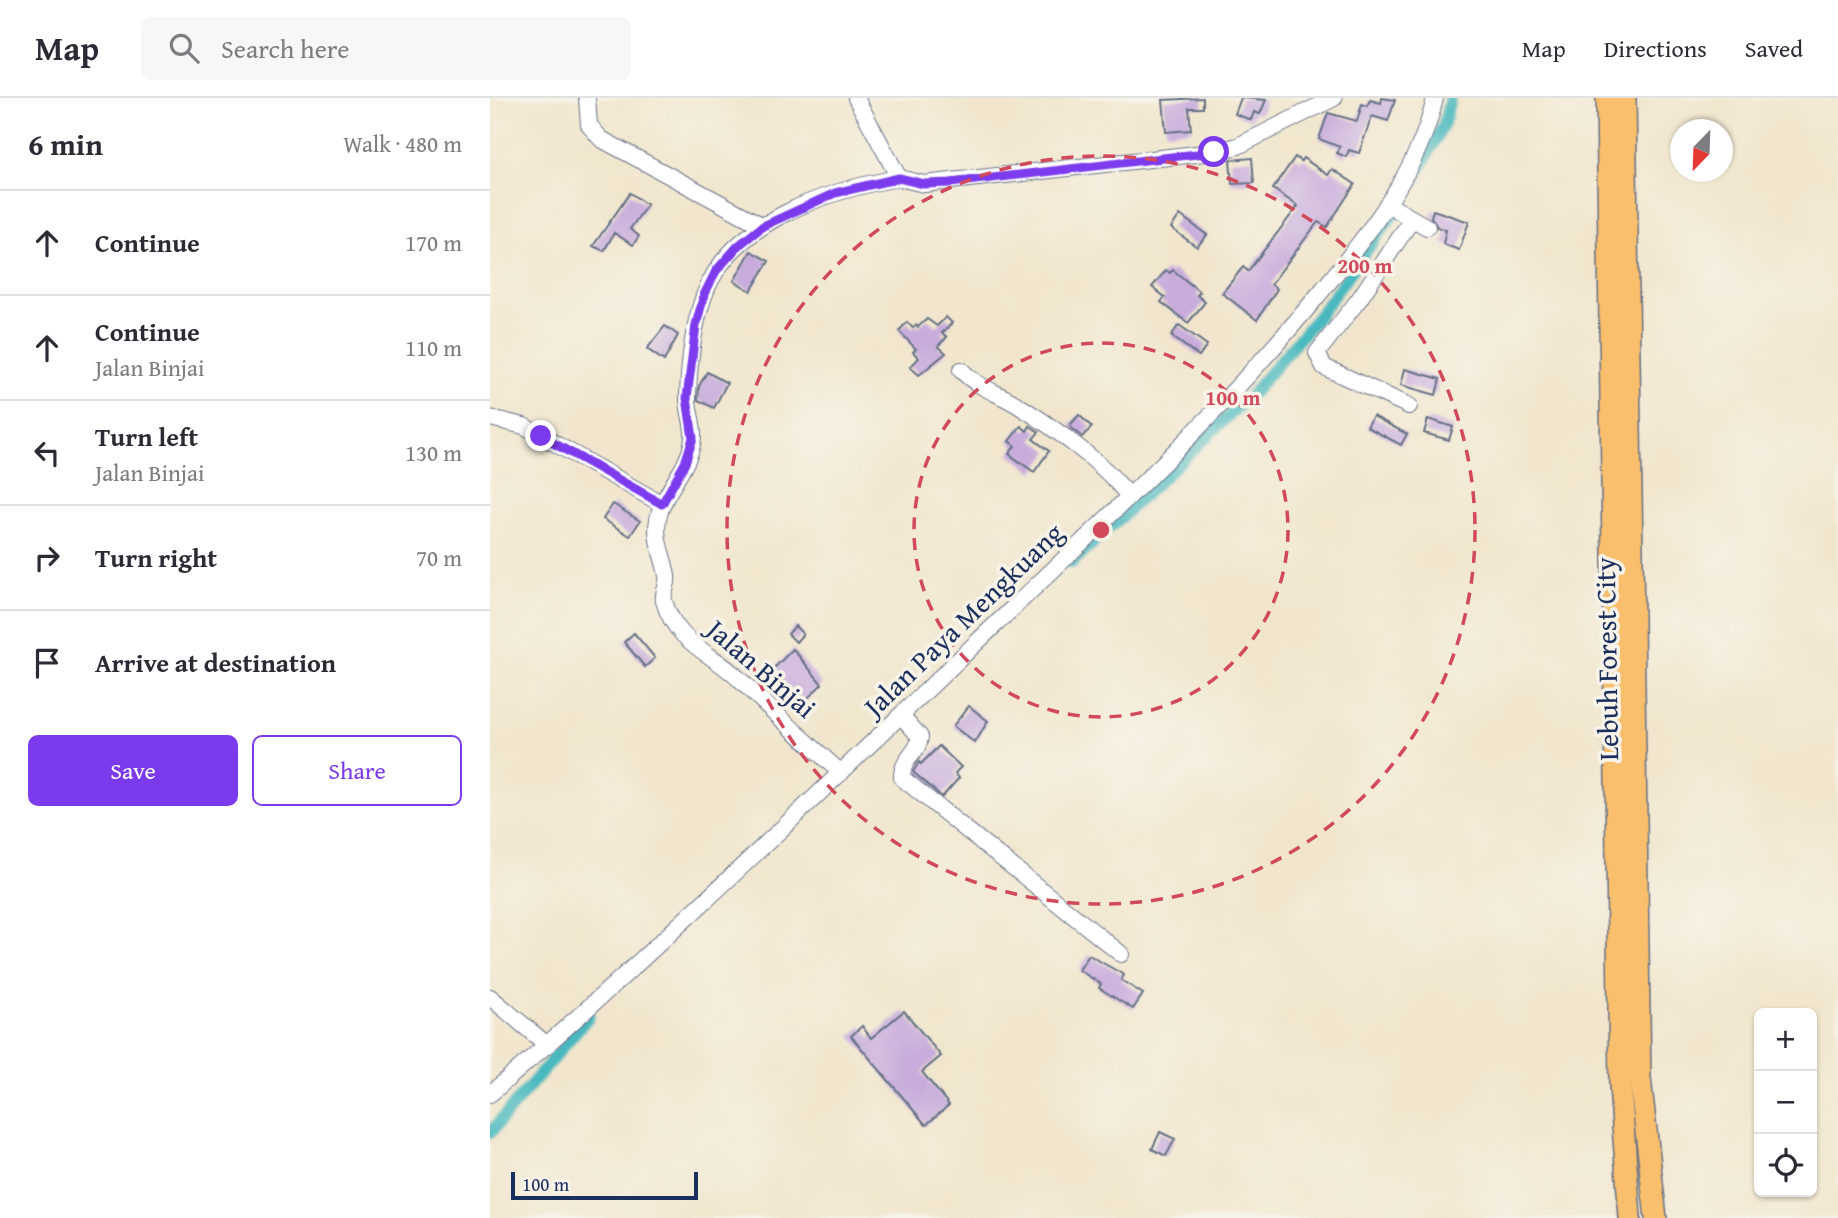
<!DOCTYPE html>
<meta charset="utf-8">
<style>
:root{--surface:#fff;--page:#f7f7f7;--text:#2b2b33;--muted:#7c7c81;--line:#e1e1e2;--accent:#7c3aed}
body{margin:0;font-family:"Gentium Book Plus",serif;background:var(--page);color:var(--text)}
.controls{position:absolute;right:21px;bottom:21px;display:grid;overflow:hidden;border-radius:10px;box-shadow:0 2px 5px #0004}
.controls button{width:63px;height:63px;display:grid;place-items:center;padding:0;border:0;border-bottom:2px solid var(--line);background:var(--surface);color:var(--text);font:35px sans-serif}
.compass{position:absolute;left:1180px;top:21px;width:63px;height:63px;border-radius:50%;background:var(--surface);box-shadow:0 2px 5px #0004;rotate:203deg}
.scale{position:absolute;left:21px;bottom:18px;width:187px;box-sizing:border-box;padding-left:7px;border:4px solid #1b2f5e;border-top:0;font-size:19px;line-height:24px;white-space:nowrap;color:#1b2f5e;-webkit-text-stroke:5px #f7f3e8;paint-order:stroke}
.stop{position:absolute;width:21px;height:21px;margin:-16px;border:5px solid #7c3aed;border-radius:50%;background:#fff}
.stop.end{background:#7c3aed;border-color:#fff;box-shadow:0 2px 7px #0008}
.list{margin:0;padding:0;list-style:none}
h2{display:flex;justify-content:space-between;align-items:center;height:91px;margin:0;padding:0 28px;font-size:30px}
h2 small{font-size:23px;font-weight:400;color:var(--muted)}
.list li{display:grid;grid-template-columns:46px 1fr auto;gap:21px;align-items:center;box-sizing:border-box;height:105px;padding:0 28px;border-top:2px solid var(--line)}
.list b{display:block;font-size:26px;white-space:nowrap}
.list p{margin:0;font-size:23px;white-space:nowrap;color:var(--muted)}
.list em{font-size:23px;font-style:normal;color:var(--muted)}
.actions{display:flex;gap:14px;padding:21px 28px}
.actions a{flex:1;padding:16px 0;border:2px solid var(--accent);border-radius:10px;text-align:center;font-size:24px;color:var(--accent)}
.actions .main{background:var(--accent);color:#fff}
.icon{flex:none;width:38px;height:38px;fill:none;stroke:currentColor;stroke-width:2;stroke-linecap:round;stroke-linejoin:round}
.map{position:relative;flex:none;width:1348px;height:1120px;overflow:hidden}
header{display:flex;align-items:center;gap:42px;box-sizing:border-box;height:98px;padding:0 35px;background:var(--surface);border-bottom:2px solid var(--line)}
header strong{font-size:33px}
nav{display:flex;gap:38px;margin-inline-start:auto;font-size:24px}
.search{width:490px;height:63px;background:var(--page);display:flex;align-items:center;gap:18px;box-sizing:border-box;padding:0 24px;border-radius:10px;color:var(--muted);font-size:26px}
main{display:flex}
aside{flex:1;background:var(--surface)}
.map>svg:first-child{display:block}
.lines{fill:none;stroke-linecap:round;stroke-linejoin:round}
.canal{stroke:#4ab9bf;stroke-width:12}
.building{fill:#c8addc}
.minor-casing{stroke:#666f85;stroke-width:18}
.major-casing{stroke:#666f85;stroke-width:24}
.minor{stroke:#fff;stroke-width:16}
.major{stroke:#f9bf6d;stroke-width:21}
.route{stroke:#7c3aed;stroke-width:9}
.ring{fill:none;stroke:#d1495b;stroke-width:3.5;stroke-dasharray:12 9}
.labels{text-anchor:middle;dominant-baseline:central;stroke-width:7;stroke-linejoin:round;paint-order:stroke}
.street-label{font-size:28px;fill:#1b2f5e;stroke:#f7f3e8}
.centre{fill:#d1495b;stroke:#f7f3e8;stroke-width:3.5}
.ring-label{font-size:21px;text-anchor:middle;font-weight:bold;fill:#d1495b;stroke:#f7f3e8;stroke-width:7;stroke-linejoin:round;paint-order:stroke}
</style>
<header>
<strong>Map</strong>
<div class="search"><svg class="icon" aria-label="search" viewBox="0 0 24 24"><circle cx="10" cy="10" r="6"/><path d="M15 15l6 6"/></svg>Search here</div>
<nav><a>Map</a><a>Directions</a><a>Saved</a></nav>
</header>
<main>
<aside>
<h2>6 min<small>Walk · 480 m</small></h2>
<ul class="list">
<li><svg class="icon" aria-label="ahead" viewBox="0 0 24 24"><path d="M12 20V5M6 11l6-6 6 6"/></svg><div><b>Continue</b></div><em>170 m</em></li>
<li><svg class="icon" aria-label="ahead" viewBox="0 0 24 24"><path d="M12 20V5M6 11l6-6 6 6"/></svg><div><b>Continue</b><p>Jalan Binjai</p></div><em>110 m</em></li>
<li><svg class="icon" aria-label="left" viewBox="0 0 24 24"><path d="M17 20v-9H6M10 6l-5 5 5 5"/></svg><div><b>Turn left</b><p>Jalan Binjai</p></div><em>130 m</em></li>
<li><svg class="icon" aria-label="right" viewBox="0 0 24 24"><path d="M7 20v-9h11M14 6l5 5-5 5"/></svg><div><b>Turn right</b></div><em>70 m</em></li>
<li><svg class="icon" aria-label="arrive" viewBox="0 0 24 24"><path d="M6 21V4h12l-3 4 3 4H6"/></svg><div><b>Arrive at destination</b></div></li>
</ul>
<div class="actions"><a class="main">Save</a><a>Share</a></div>
</aside>
<div class="map">
<svg width="1348" height="1120" viewBox="0 0 1348 1120">
<rect width="100%" height="100%" fill="#f7f3e8"/>
<filter id="ink" filterUnits="userSpaceOnUse"><feTurbulence type="fractalNoise" baseFrequency=".0143" numOctaves="2"/><feDisplacementMap in="SourceGraphic" scale="14" xChannelSelector="R" yChannelSelector="G"/><feConvolveMatrix kernelMatrix="1 2 1 2 8 2 1 2 1" color-interpolation-filters="sRGB"/></filter>
<filter id="wash" filterUnits="userSpaceOnUse"><feTurbulence type="fractalNoise" baseFrequency=".00686" numOctaves="4" result="noise"/><feDisplacementMap in="SourceGraphic" scale="28" xChannelSelector="R" yChannelSelector="G"/><feGaussianBlur stdDeviation="1.57" result="paint"/><feColorMatrix in="noise" values="0 0 0 0 0 0 0 0 0 0 0 0 0 0 0 0 0 1.4 0 .05"/><feComposite in="paint" operator="in"/></filter>
<g filter="url(#wash)">
<rect width="100%" height="100%" fill="#f1e6cd"/>
<g class="lines">
<!-- canal -->
<g class="canal">
<path d="M582,465L763,295L829,217L911,106L954,26L960,0"/>
<path d="M0,1035L99,918"/>
</g>
</g>
<g id="blocks">
<!-- building -->
<g class="building">
<path d="M713,0V10H699L701,32L676,34L673,2Z"/>
<path d="M751,0L776,2L770,16L764,14L761,22L745,16Z"/>
<path d="M892,0L905,2L898,23L882,18L869,55L859,52L856,59L847,55L850,49L829,41L838,15L867,23L872,6L877,8L880,2L891,5Z"/>
<path d="M805,59L811,63L813,60L838,77L842,71L865,86L837,129L828,124L781,186L787,191L767,222L732,195L753,169L758,173L808,108L783,91Z"/>
<path d="M762,60L764,85L742,86L740,62Z"/>
<path d="M140,95L157,107L140,131L149,138L143,147L124,135L114,153L103,148Z"/>
<path d="M943,112L979,124L969,152L953,146L956,132L947,129L941,119Z"/>
<path d="M690,117L717,137L707,149L681,130Z"/>
<path d="M261,153L279,163L261,193L244,183Z"/>
<path d="M676,172L680,175L683,172L710,194L707,197L715,204L698,225L671,204L675,199L662,189Z"/>
<path d="M456,219L462,225L452,235L457,239L448,248L456,255L429,277L420,269L429,260L423,254L426,251L409,233L417,224L423,230L426,227L428,229L437,221L447,228Z"/>
<path d="M689,227L717,247L709,258L681,238Z"/>
<path d="M175,228L188,237L174,263L157,251Z"/>
<path d="M915,271L950,281L946,297L911,287Z"/>
<path d="M217,274L237,285L224,310L208,302L209,288Z"/>
<path d="M589,317L602,329L592,339L581,330V326Z"/>
<path d="M883,318L917,336L911,347L877,329Z"/>
<path d="M938,321L963,329L959,342L934,335Z"/>
<path d="M531,328L537,333L540,328L549,334L543,341L559,353L544,374L519,356L525,348L519,343Z"/>
<path d="M123,406L150,423L140,438L113,421Z"/>
<path d="M305,528L313,536L306,544L298,536Z"/>
<path d="M144,535L165,560L155,569L134,544Z"/>
<path d="M303,551L332,586L315,603L281,573Z"/>
<path d="M479,608L498,623L485,645L463,628Z"/>
<path d="M449,648L471,669L465,675L469,680L452,699L423,674L429,664L431,666Z"/>
<path d="M599,857L634,877L631,882L653,896L643,911L609,890L611,886L589,872Z"/>
<path d="M414,913L451,958L432,974L459,1007L436,1027L361,938L372,928L381,940Z"/>
<path d="M670,1034L685,1041L676,1058L662,1051Z"/>
</g>
</g>
</g>
<g filter="url(#ink)">
<use href="#blocks" fill-opacity="0" stroke="#666f85" stroke-width="2"/>
<g class="lines">
<defs>
<g id="minor">
<path d="M97,0L99,27L111,41L273,128"/>
<path d="M366,0L409,80L434,86L724,54L748,48L844,0"/>
<path d="M897,106L937,129"/>
<path d="M471,272C487,289 506,294 526,306C560,327 617,367 639,399"/>
<path d="M919,308L834,269L827,255L870,200L922,121"/>
<path d="M0,320L34,328L172,406"/>
<path d="M411,617L430,639C429,655 411,661 412,680L631,856"/>
<path d="M351,675C317,644 283,614 250,582C223,555 186,546 174,503C172,495 179,486 177,478C174,458 164,443 168,421C173,392 201,370 203,339C204,326 197,311 198,297C199,265 203,229 214,198C240,123 339,92 409,80"/>
<path d="M0,899L57,947"/>
<path d="M0,996C167,853 325,699 484,547C604,432 728,320 834,190C879,135 930,71 945,0"/>
</g>
<g id="major">
<path d="M1117,0L1130,988L1140,1120"/>
<path d="M1135,0L1150,980L1166,1120"/>
</g>
</defs>
<!-- minor casing -->
<use href="#minor" class="minor-casing"/>
<!-- major casing -->
<use href="#major" class="major-casing"/>
<!-- minor -->
<use href="#minor" class="minor"/>
<!-- major -->
<use href="#major" class="major"/>
</g>
</g>
<g class="lines" filter="url(#ink)">
<!-- route -->
<path class="route" d="M51,338L172,406L195,365L203,340L197,300L206,227L214,197L226,173L248,148L273,128L345,95L409,80L434,86L460,85L724,54"/>
</g>
<!-- distance rings -->
<g class="ring">
<circle cx="611" cy="432" r="187"/>
<circle cx="611" cy="432" r="374"/>
</g>
<g class="labels">
<!-- street labels -->
<g class="street-label">
<text transform="translate(473 521) rotate(-44)">Jalan Paya Mengkuang</text>
<text transform="translate(1116 561) rotate(-91)">Lebuh Forest City</text>
<text transform="translate(272 570) rotate(41)">Jalan Binjai</text>
</g>
</g>
<circle cx="611" cy="432" r="10" class="centre"/>
<g class="ring-label">
<text x="875" y="175">200 m</text>
<text x="743" y="307">100 m</text>
</g>
</svg>
<div class="controls">
<button>+</button>
<button>−</button>
<button><svg class="icon" aria-label="locate" viewBox="0 0 24 24"><circle cx="12" cy="12" r="6"/><path d="M12 2v4M12 18v4M2 12h4M18 12h4"/></svg></button>
</div>
<svg class="compass" viewBox="-18 -18 36 36"><path d="M0-13l5 13h-10z" fill="#e53935"/><path d="M0 13l5-13h-10z" fill="#7c7c81"/></svg>
<div class="scale">100 m</div>
<div class="stop" style="left:724px;top:54px"></div>
<div class="stop end" style="left:51px;top:338px"></div>
</div>
</main>
